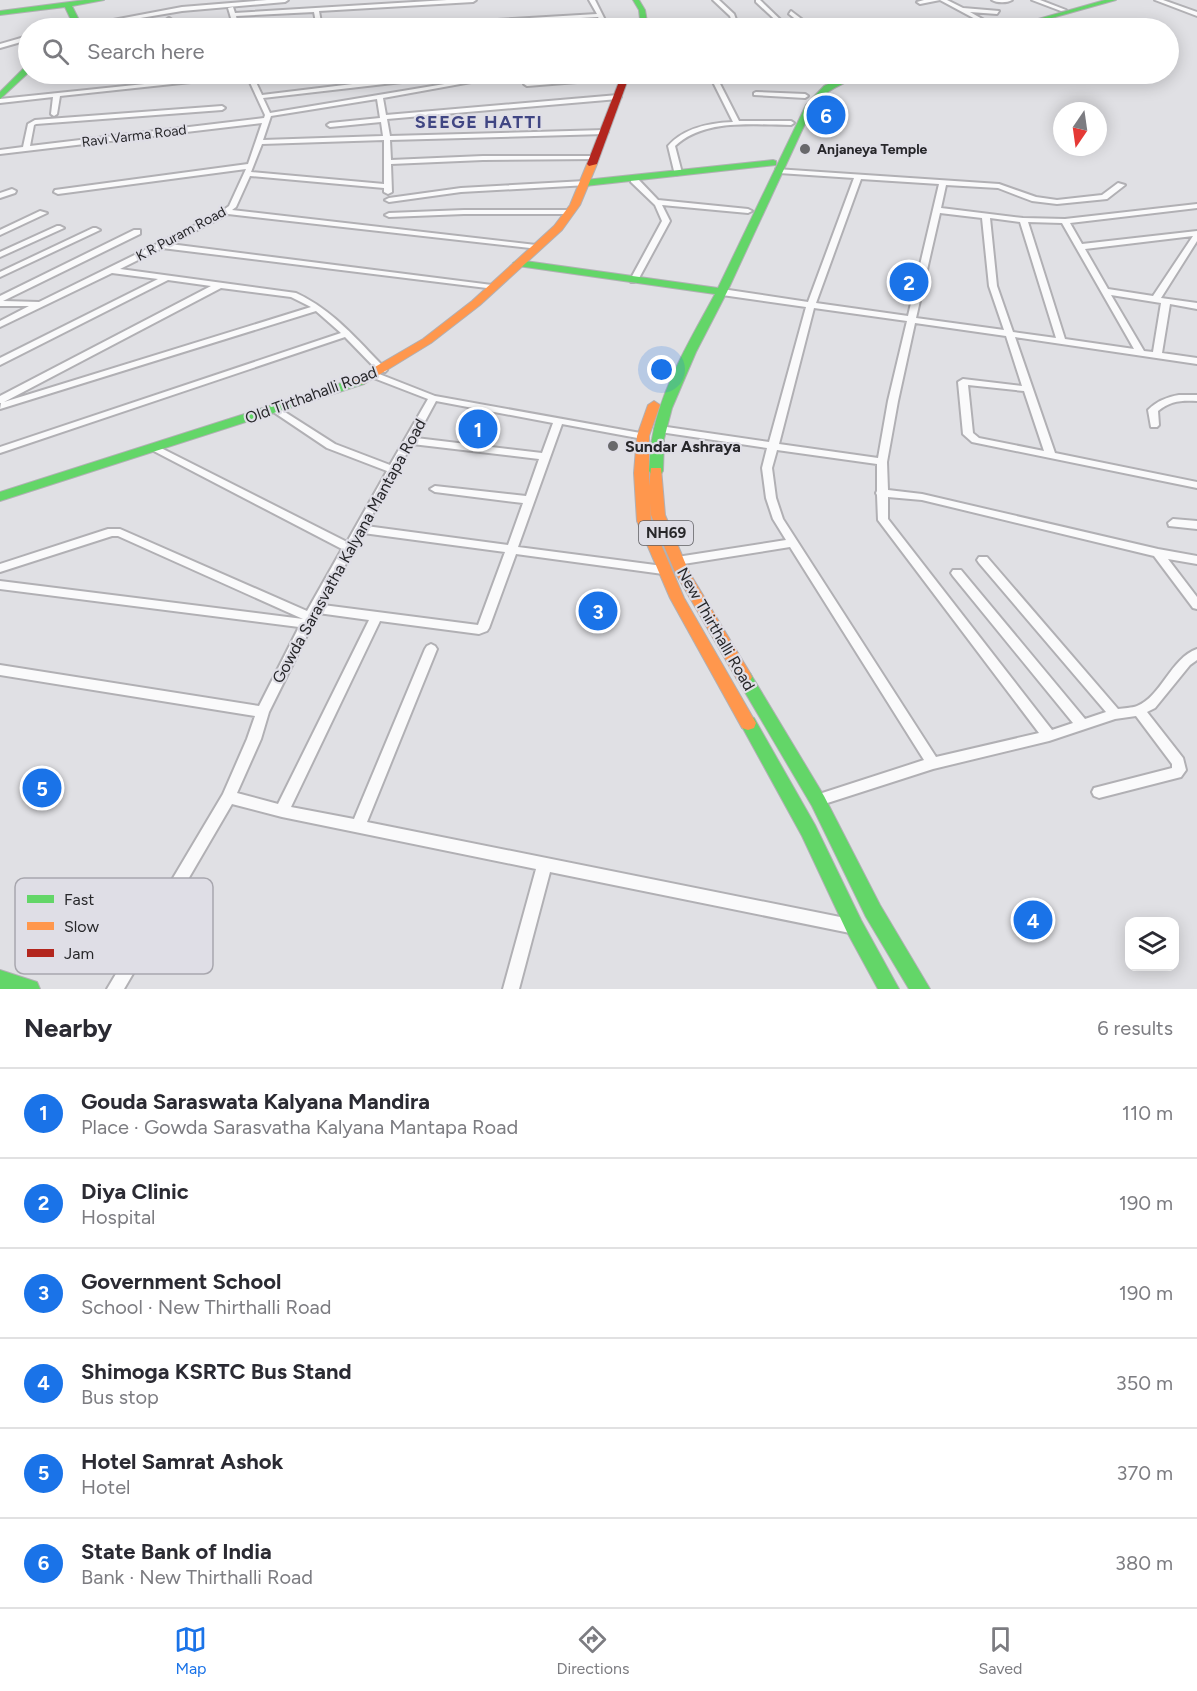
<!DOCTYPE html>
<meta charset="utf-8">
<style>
:root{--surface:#fff;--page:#f7f7f7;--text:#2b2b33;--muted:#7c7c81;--line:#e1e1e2;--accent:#1a73e8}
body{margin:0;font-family:Figtree,sans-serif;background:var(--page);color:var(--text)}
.controls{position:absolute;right:18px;bottom:18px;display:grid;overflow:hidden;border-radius:12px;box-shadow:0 3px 15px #0003}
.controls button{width:54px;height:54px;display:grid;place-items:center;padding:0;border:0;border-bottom:2px solid var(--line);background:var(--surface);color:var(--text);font:30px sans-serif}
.compass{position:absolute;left:1053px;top:102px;width:54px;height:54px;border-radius:50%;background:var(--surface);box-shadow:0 3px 15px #0003;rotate:193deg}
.you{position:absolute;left:662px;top:370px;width:21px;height:21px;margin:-15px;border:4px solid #fff;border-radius:50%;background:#1a73e8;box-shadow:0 0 0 9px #1a73e833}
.badge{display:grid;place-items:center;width:39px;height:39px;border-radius:50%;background:var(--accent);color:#fff;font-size:20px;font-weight:700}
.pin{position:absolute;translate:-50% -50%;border:3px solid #fff;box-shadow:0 2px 6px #0006}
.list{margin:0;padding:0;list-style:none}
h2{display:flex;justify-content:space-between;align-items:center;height:78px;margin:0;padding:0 24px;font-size:26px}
h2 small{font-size:20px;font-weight:400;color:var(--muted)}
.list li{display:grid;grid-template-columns:39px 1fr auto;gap:18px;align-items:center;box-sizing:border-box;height:90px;padding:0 24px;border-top:2px solid var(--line)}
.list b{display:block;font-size:22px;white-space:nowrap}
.list p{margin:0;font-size:20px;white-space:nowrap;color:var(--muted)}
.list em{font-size:20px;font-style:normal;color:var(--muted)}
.icon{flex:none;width:33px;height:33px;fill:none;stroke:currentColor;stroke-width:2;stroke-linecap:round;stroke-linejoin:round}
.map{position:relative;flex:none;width:1197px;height:989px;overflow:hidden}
.search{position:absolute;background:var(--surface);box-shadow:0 3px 15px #0003;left:18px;right:18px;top:18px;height:66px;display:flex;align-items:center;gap:15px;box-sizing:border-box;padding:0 21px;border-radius:33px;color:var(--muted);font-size:22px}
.sheet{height:618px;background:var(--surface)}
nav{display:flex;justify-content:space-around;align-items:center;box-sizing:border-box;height:84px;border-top:2px solid var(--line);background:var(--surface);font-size:16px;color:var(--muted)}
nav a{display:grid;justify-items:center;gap:3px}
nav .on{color:var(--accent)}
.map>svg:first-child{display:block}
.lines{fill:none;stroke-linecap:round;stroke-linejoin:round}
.street-casing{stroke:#b1b0b4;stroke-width:4}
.fast-casing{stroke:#b1b0b4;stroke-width:2}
.slow-casing{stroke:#b1b0b4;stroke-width:2}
.jam-casing{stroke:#b1b0b4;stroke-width:2}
.street{fill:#fafafb;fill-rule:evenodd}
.fast{fill:#63d668;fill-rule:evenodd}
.slow{fill:#ff974d;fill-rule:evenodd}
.jam{fill:#b3261e;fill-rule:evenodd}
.poi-dot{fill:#68686b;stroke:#dfdee6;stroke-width:2}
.labels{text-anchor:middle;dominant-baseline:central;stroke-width:4.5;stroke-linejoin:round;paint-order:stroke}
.far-street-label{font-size:14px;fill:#27272a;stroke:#dfdee6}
.far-poi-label{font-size:14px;font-weight:bold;fill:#27272a;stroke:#dfdee6;text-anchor:start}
.shield{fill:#dfdee6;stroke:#5e5e62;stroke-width:1.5}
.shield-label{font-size:15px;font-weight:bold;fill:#27272a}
.street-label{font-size:16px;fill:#27272a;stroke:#dfdee6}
.poi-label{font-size:16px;font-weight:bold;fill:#27272a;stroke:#dfdee6;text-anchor:start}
.far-district-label{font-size:18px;font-weight:bold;letter-spacing:1.5px;fill:#404683;stroke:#dfdee6}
.key{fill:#dfdee6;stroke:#a8a7ae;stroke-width:1.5}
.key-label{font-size:16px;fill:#27272a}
</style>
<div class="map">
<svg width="1197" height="989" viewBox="0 0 1197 989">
<rect width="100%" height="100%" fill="#e0e0e4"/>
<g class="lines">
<defs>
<g id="street">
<path d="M267,0H288L285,2L182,11L81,28H71L182,7Z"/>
<path d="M447,0H476L473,2L319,11L322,28H317L314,12L236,16L239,28H234L228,8L233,7L235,13Z"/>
<path d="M589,0H595L609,28H605L598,17L413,28H391L394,26L597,14Z"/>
<path d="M713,0H719L734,14L739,28L683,27L682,26L685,24H733L730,16Z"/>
<path d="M756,0H760L789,28H784L756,2Z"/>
<path d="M924,0H947L963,8L999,11L997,14L970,12L998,28H992L940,0L920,4L917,2Z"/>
<path d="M992,0H1012C1007,3 997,3 992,0Z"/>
<path d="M1032,0H1040L1066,10L1061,11Z"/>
<path d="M1155,0H1163L1197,12V16Z"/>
<path d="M791,11L812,27V28H807L789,14Z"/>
<path d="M169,18L172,20L170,28H165L166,20Z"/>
<path d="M28,36V40L0,48V44Z"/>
<path d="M241,74H256L253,76L262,95L402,78L405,80L402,82L263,98L270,113L505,74H516L383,98L386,115L618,95L621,97L618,99L387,119L390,136L605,130L608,132L605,134L390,140L391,160L483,156H595L598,158L597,159L483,160L391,164L392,192L388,194L384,192V188L250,176L236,207L232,210L536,245H539V249L228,214L170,244L492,285L496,287L495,289L162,248L120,269L296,293C333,310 357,340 385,368L387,370L385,372H379L345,337L0,453V447L341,333L316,311L0,409L1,403H0V396L211,286L168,280L0,365V358L158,279L112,273L0,327V321L29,306H0V296L134,230H140V234L3,301L39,302L218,214L229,206L246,169L58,194L54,192L55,190L248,164L262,123L0,154V150L23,147L28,124L35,120L222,106L225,108L222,110L36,124L34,125L30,146L264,118L265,115L247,76L60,96L57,114L54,116L51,114L53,97L0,103V99ZM377,99L380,118L330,123L327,125L330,127L381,122L383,136L263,140L271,116ZM384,140V184L251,172L262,144ZM221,288L291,297L311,307L4,402Z"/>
<path d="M709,74H715L739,121H791L794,123L791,125C753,125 705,118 675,146L682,173L675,175L668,146C684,128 708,123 733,122Z"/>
<path d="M749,74L825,78L828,80L825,82L756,78Z"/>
<path d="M625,75L628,77L627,78L527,86L524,84L527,82Z"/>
<path d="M756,92L805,94L808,96L805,98L754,95V93Z"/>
<path d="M776,169L999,184L1036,197L1057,200L1102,195L1118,183L1125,185L1107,199L1057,204L1032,201L998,188L946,185L941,208L1023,218L1065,219L1197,204V208L1070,223L1082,244L1197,231V241L1161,298L1197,303V309L1170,304L1162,353L1197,358V364L1015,337L1055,453L1197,482V488L972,442L963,434L958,382L963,379L1022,386L1006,336L915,323L898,401L887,462L888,490L922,494L1158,549L1197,556V564L1168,559L1197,597V609L1193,608L1154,556L922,500L888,497V519L1052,730L1073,723L953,576L951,573L953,570H961L1085,719L1106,712L979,563L977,560L979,557H987L1118,709C1124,708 1132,708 1137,706C1161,697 1171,658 1197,649V660L1190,665L1155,708L1147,712L1183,758L1186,770L1181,777L1099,798L1094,796L1092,792L1094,788L1172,768V764L1136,716L1115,719L1049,741L933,769L818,806L813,804L811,800L813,796L924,760L790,547L677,565L673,564L671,561L673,558L677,557L786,540L773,519L766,498L762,468L767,448L660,432L655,429L660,426L769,442L806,307L722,295L718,292L722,289L808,302L854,178L779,173H776ZM861,179L939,184L908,316L816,303ZM940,213L982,218L989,286L1004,330L916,318ZM990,218L1020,222L1056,338L1013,332L997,286ZM1028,222L1062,223L1134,349L1065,339ZM1193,236L1153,296L1108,289L1085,249ZM1111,295L1161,303L1153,352L1144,351ZM814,308L907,321L888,401L878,458L779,444ZM968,385L1024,391L1044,451L979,438L973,433ZM777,450L877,464V491L876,493L877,495L878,520L1039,733L936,757L783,519L776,498L772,468Z"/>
<path d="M631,178H637L658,200L748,209L752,211L748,213L662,205L670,221L638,280L634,282H631L630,280L662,221L655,205L631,182Z"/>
<path d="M585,181L589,183L588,185L461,192L389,202L385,200L389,198L461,188Z"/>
<path d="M12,189L16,191L15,193L0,198V193Z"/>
<path d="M464,210H569L573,212L569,214H464L389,217L385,215L389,213Z"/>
<path d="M40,211L47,213L0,235V230Z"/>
<path d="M57,226H60L64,228L0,257V252Z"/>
<path d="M93,228H96L100,230L0,277V272Z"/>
<path d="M374,372L435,396L646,434L648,436L646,438L643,439L562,424L518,547L663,566L667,567L669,570L667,573L663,574L516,554L489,628L487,631L479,634L380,621L291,807L354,819L425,649L427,646L431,644L435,646L437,649L367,822L850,919L855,921L858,926L855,931L850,933L550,872L519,989H503L536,869L282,817L232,804L124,989H107L223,794L247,739L255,716L0,675V665L259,706L299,627L0,589V581L303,619L118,536H112L0,572V564L108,529H120L307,611L342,549L148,448L153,445L157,446L347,542L387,471L327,448L269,409L271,407H277L335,444L390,465L428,399L371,377L369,375L371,373ZM436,401L553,423L542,453L416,438ZM412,444L539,459L526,496L435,486L430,489L435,492L523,503L508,545L366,526ZM363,533L505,552L478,625L323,605ZM318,613L369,620L278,804L237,793L261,739L269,712Z"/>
<path d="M1179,395H1197V401C1182,400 1170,401 1158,411L1159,425L1157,427H1151L1148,410C1157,401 1167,397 1179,395Z"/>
<path d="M1173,519L1197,521V529L1169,526L1168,523Z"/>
</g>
<g id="fast">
<path d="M85,0H104L72,6L81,24L76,28H68L73,24L65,7L0,15V11Z"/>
<path d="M633,0H639L645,10L648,28H641L639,10Z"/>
<path d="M1105,0H1116L1016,28H1006Z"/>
<path d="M25,67H28V73L0,99V92Z"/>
<path d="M850,74H860C838,89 826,86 810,113L727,292L696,352L672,408L664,439L663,471L661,474H651L649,471C650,460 650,449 652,439C661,387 691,339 715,294L518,266L513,263L518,260L718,288L806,105L824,86Z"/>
<path d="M773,160L776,161V165L585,186L580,183L585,180Z"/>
<path d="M360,377L364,378L366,381L364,384L0,501V492Z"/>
<path d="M744,671L750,673L824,796L880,905L930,989H909L866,917L812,806L736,677L738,673Z"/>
<path d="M748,716L754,718L815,825L861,920L899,989H878L847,932L802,836L740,723L742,718Z"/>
<path d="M0,970L37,982L40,989H0Z"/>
</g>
<g id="slow">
<path d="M592,161L597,164L580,205L562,230L480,305L431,343L364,384H356L354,381L356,378L423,339L472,301L554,226L570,205L587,164Z"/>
<path d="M654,401L660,405L649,436V486L651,468H661L665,515L689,572L750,673L752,677L750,681L744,683L738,681L675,572L651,515L650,503L651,521L684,598L756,723L754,728L748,730L742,728L670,598L637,521L634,473L637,436L648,405Z"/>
</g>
<path id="jam" d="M622,74H630L597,164L589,166L587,164Z"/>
</defs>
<!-- street casing -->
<use href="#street" class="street-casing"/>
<!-- fast casing -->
<use href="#fast" class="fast-casing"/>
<!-- slow casing -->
<use href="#slow" class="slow-casing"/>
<!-- jam casing -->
<use href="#jam" class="jam-casing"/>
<!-- street -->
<use href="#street" class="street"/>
<!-- fast -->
<use href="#fast" class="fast"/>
<!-- slow -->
<use href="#slow" class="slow"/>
<!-- jam -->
<use href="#jam" class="jam"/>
</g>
<!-- markers -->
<g class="poi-dot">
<circle cx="805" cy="149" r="6"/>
<circle cx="613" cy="446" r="6"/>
</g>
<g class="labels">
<!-- far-street labels -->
<g class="far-street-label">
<text transform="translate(134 136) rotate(-7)">Ravi Varma Road</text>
<text transform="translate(181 234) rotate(-28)">K R Puram Road</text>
</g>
<!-- far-poi labels -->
<g class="far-poi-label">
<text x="817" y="149">Anjaneya Temple</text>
</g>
<!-- shield labels -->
<rect class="shield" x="639" y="521" width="54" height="24" rx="4.5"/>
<g class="shield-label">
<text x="666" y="533">NH69</text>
</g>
<!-- street labels -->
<g class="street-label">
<text transform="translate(311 395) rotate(-20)">Old Tirthahalli Road</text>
<text transform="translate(349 551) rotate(-61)">Gowda Sarasvatha Kalyana Mantapa Road</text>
<text transform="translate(716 629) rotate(60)">New Thirthalli Road</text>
</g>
<!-- poi labels -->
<g class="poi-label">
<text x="625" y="446">Sundar Ashraya</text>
</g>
<!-- far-district labels -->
<g class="far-district-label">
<text x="479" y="122">SEEGE HATTI</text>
</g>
</g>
<!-- legend -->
<rect x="15" y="878" width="198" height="96" rx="9" class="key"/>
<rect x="27" y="895" width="27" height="8" fill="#63d668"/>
<rect x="27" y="922" width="27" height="8" fill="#ff974d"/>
<rect x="27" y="949" width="27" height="8" fill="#b3261e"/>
<g class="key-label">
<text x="64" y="905">Fast</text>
<text x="64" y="932">Slow</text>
<text x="64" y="959">Jam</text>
</g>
</svg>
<div class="controls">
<button><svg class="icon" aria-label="layers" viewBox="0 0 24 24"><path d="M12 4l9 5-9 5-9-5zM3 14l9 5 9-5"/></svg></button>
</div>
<svg class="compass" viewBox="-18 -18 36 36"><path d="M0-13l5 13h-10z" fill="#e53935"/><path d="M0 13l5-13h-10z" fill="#7c7c81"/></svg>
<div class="you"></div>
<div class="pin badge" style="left:478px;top:429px">1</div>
<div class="pin badge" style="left:909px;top:282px">2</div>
<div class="pin badge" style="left:598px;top:611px">3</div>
<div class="pin badge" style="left:1033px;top:920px">4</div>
<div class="pin badge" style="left:42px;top:788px">5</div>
<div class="pin badge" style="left:826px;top:115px">6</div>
<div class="search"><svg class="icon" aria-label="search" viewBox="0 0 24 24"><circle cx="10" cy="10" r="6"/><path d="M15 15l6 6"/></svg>Search here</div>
</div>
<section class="sheet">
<h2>Nearby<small>6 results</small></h2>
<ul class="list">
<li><span class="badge">1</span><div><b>Gouda Saraswata Kalyana Mandira</b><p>Place · Gowda Sarasvatha Kalyana Mantapa Road</p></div><em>110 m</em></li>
<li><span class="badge">2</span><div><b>Diya Clinic</b><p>Hospital</p></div><em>190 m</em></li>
<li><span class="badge">3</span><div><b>Government School</b><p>School · New Thirthalli Road</p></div><em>190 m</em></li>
<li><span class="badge">4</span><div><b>Shimoga KSRTC Bus Stand</b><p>Bus stop</p></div><em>350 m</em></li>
<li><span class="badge">5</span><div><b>Hotel Samrat Ashok</b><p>Hotel</p></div><em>370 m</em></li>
<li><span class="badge">6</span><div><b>State Bank of India</b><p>Bank · New Thirthalli Road</p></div><em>380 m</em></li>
</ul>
</section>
<nav>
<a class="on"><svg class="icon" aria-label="map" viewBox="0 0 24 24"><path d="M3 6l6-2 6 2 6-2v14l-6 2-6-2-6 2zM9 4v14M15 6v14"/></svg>Map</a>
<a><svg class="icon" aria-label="directions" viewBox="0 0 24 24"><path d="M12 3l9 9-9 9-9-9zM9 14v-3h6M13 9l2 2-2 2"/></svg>Directions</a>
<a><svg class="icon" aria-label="saved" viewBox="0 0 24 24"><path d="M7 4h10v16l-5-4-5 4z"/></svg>Saved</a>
</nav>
